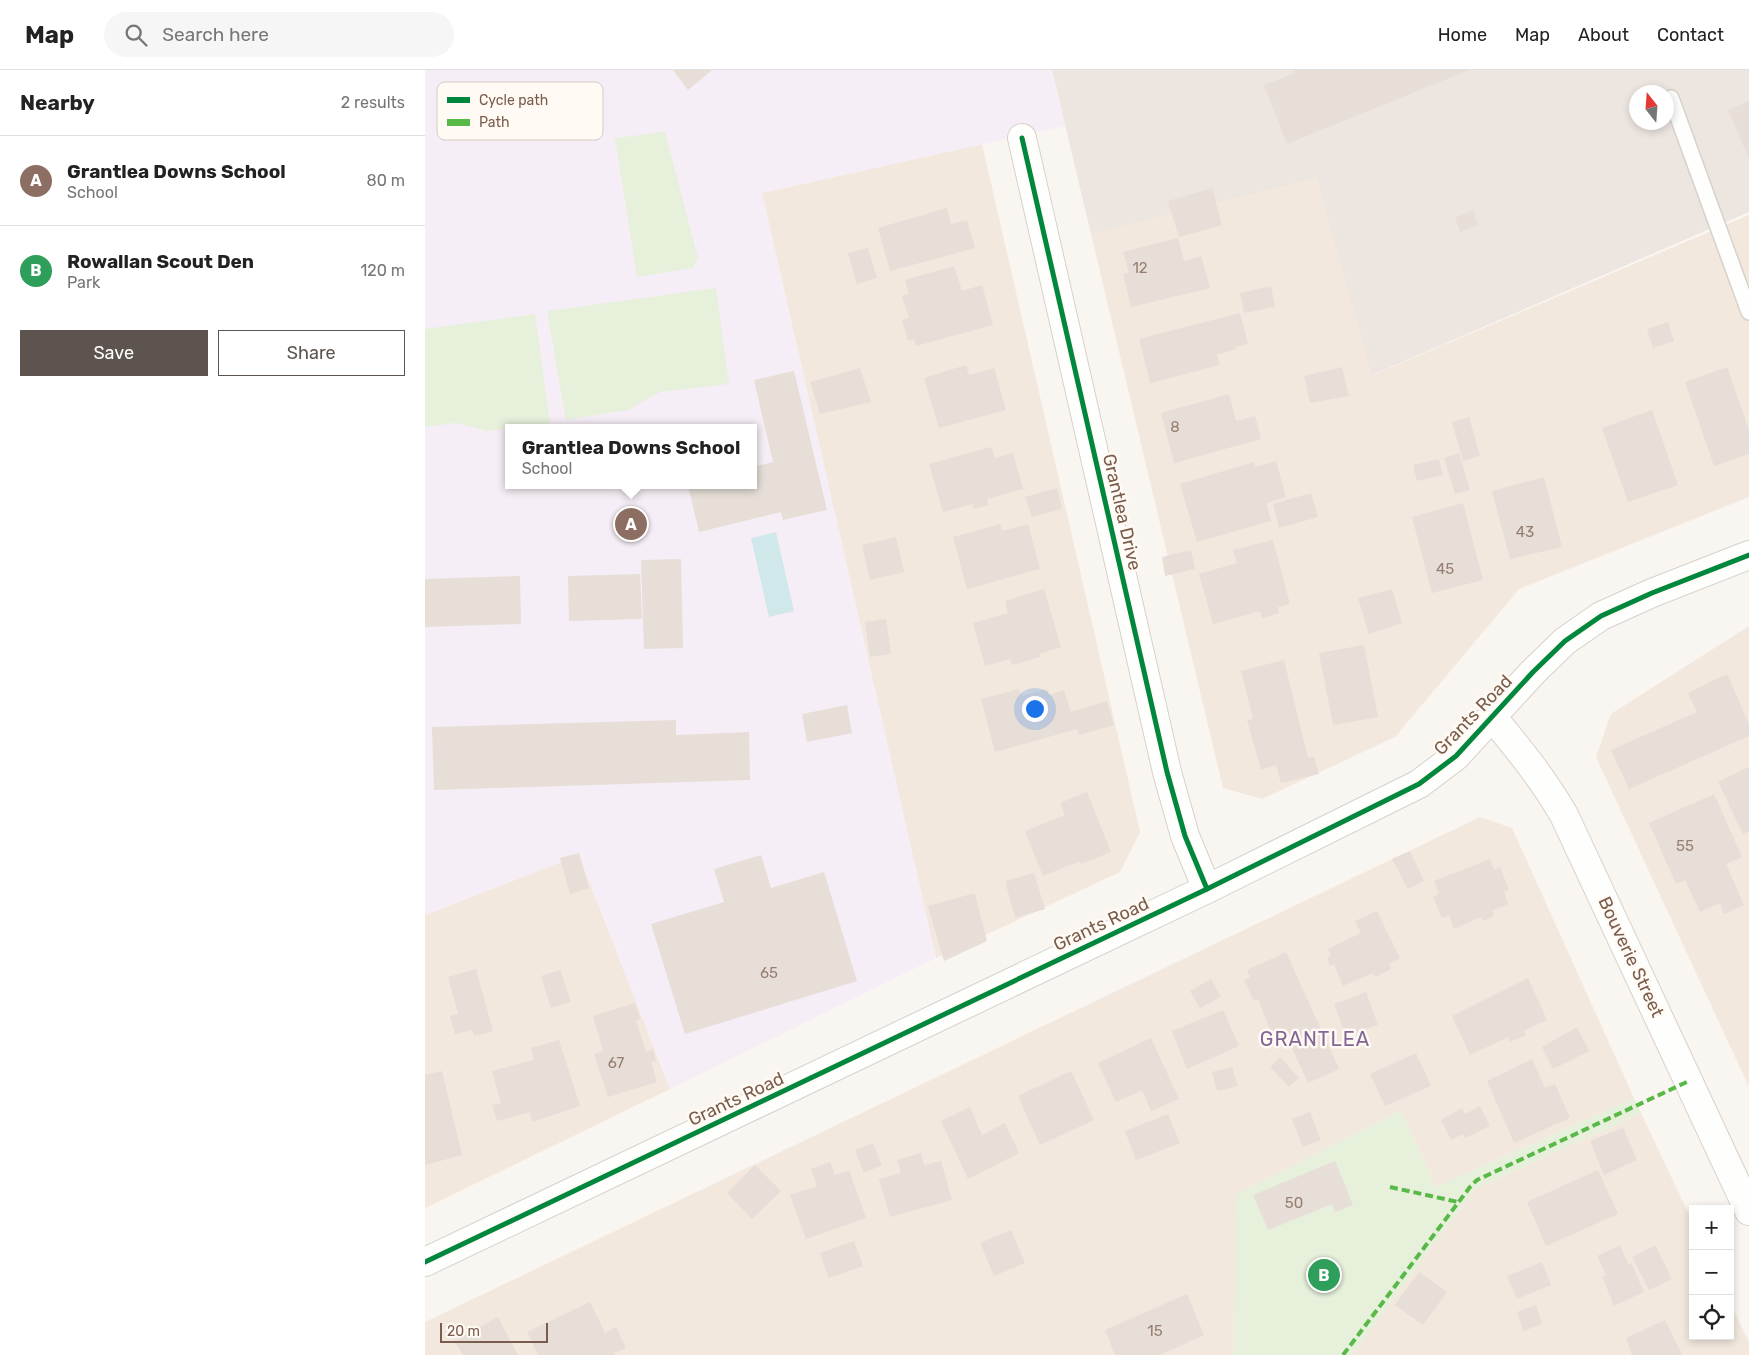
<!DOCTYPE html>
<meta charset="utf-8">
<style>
:root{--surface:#fff;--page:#f6f6f6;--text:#222;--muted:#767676;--line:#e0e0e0;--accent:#5d544f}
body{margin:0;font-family:Rubik,sans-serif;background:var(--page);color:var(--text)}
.controls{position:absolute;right:15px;bottom:15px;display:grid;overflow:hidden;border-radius:0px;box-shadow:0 2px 8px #0003}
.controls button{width:45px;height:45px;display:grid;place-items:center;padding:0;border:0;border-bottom:1px solid var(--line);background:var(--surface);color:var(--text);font:25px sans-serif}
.compass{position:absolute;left:1204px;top:15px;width:45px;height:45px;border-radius:50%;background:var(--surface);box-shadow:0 2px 8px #0003;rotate:343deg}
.scale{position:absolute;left:15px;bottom:12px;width:108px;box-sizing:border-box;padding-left:5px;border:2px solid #7a5c4d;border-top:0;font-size:14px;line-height:18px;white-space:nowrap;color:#7a5c4d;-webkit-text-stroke:4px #fffaf3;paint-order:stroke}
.you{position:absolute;left:609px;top:638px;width:18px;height:18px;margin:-12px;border:4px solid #fff;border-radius:50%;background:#1a73e8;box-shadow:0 0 0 8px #1a73e833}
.badge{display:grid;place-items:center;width:32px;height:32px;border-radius:50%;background:var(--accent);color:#fff;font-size:16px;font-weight:700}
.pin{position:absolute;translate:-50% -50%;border:2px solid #fff;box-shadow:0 1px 5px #0006}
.popup{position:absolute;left:80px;top:354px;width:252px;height:65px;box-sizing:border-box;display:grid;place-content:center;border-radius:0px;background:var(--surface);filter:drop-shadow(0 1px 4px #0005);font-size:16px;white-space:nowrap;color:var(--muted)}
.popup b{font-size:19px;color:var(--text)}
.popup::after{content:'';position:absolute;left:50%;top:100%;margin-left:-10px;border:10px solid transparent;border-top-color:var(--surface)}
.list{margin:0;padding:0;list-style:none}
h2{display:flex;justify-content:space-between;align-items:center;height:65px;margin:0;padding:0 20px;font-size:21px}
h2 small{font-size:16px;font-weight:400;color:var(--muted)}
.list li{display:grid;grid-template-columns:32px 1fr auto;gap:15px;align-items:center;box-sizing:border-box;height:90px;padding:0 20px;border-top:1px solid var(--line)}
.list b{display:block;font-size:19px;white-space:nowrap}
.list p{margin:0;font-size:16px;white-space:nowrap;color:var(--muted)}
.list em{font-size:16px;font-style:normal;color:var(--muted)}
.actions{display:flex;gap:10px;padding:15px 20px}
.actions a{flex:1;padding:11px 0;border:1px solid var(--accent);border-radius:0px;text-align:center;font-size:18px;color:var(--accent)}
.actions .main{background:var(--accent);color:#fff}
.icon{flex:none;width:28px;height:28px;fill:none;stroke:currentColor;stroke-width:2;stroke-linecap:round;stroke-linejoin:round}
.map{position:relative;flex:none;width:1324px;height:1285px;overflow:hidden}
header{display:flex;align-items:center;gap:30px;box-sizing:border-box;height:70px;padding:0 25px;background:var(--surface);border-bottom:1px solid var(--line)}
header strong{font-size:24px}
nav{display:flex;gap:28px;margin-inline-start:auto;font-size:18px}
.search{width:350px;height:45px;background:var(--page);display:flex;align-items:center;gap:12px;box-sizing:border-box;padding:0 18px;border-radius:28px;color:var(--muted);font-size:19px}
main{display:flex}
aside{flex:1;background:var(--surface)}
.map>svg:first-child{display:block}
.residential{fill:#f2e8de}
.industrial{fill:#ede5e0;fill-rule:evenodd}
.education{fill:#f6eef6;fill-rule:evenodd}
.green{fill:#e7f0db}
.water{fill:#d0e8ea}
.building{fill:#e6ded7}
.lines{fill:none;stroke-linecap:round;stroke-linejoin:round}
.lane-casing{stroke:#d7d1cb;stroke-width:18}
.street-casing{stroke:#d7d1cb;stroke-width:30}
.lane{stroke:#fefefd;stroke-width:15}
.street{stroke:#fefefd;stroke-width:28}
.quiet{stroke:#58b947;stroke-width:4;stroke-dasharray:8 4;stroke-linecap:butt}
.cycleway-casing{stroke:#fffaf3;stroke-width:8}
.cycleway{stroke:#00873e;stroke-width:5}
.labels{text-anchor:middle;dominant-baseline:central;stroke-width:5;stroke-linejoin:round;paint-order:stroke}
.number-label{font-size:15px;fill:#977e72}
.street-label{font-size:18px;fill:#7a5c4d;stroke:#fffaf3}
.quarter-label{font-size:20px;letter-spacing:1px;fill:#846695;stroke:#fffaf3}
.key{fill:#fffaf3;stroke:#d7cbc1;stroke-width:1}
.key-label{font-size:14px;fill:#7a5c4d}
</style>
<header>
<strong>Map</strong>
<div class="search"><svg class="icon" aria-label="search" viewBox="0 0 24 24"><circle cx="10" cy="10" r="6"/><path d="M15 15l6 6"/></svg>Search here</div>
<nav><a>Home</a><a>Map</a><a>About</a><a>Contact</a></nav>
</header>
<main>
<aside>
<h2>Nearby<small>2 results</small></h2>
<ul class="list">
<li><span class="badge" style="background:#8d6e63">A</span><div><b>Grantlea Downs School</b><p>School</p></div><em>80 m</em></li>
<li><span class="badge" style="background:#2e9e5b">B</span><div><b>Rowallan Scout Den</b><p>Park</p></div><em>120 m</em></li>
</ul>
<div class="actions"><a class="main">Save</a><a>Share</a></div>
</aside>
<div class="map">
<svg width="1324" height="1285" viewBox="0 0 1324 1285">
<rect width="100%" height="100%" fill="#f9f5f0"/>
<!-- residential -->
<g class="residential">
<path d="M557,74L715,762L695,802L511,888L337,123Z"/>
<path d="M891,108L948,305L1324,145V427L1094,519L970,667L837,729L798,718L666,164Z"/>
<path d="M1324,556V1017L1171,687L1186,644Z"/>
<path d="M1055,747L1087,758L1209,1028L1011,1117L976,1041L812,1124L809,1285H0V1252Z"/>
<path d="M154,785L245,1019L0,1138V845Z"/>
<path d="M1216,1043L1268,1153V1266H1305V1233L1324,1272V1285H927L1050,1119Z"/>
</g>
<!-- industrial -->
<path class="industrial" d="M627,0H1324V142L947,305L891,108L666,164ZM1212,22H1242V52H1212Z"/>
<!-- education -->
<path class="education" d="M0,0H627L640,56L337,123L511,888L245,1019L154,785L0,845ZM84,358H328V415H84Z"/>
<!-- green -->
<g class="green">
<path d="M240,62L273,188L268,198L212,207L190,68Z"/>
<path d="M291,218L304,314L235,322L203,340L141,350L122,241Z"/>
<path d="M110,244L125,353L63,361L30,353L0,357V259Z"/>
<path d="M1209,1028L1216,1043L1050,1119L927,1285H809L811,1124L976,1041L1011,1117Z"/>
</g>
<!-- water -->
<path class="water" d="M351,462L369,541L344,547L326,468Z"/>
<!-- building -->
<g class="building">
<path d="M248,0H287L263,20Z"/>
<path d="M869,0H1044L862,74L839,15L870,3Z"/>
<path d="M1324,31V89L1303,40Z"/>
<path d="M787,118L797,155L754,167L743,131Z"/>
<path d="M522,138L526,154L542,150L550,178L465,201L453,158Z"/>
<path d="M1048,140L1053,155L1035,162L1030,147Z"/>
<path d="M753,168L759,191L776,186L785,218L706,237L698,204L704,203L698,182Z"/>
<path d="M443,178L452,208L432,214L423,183Z"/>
<path d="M529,196L537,221L557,215L568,255L491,276L489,269L483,271L477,250L484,248L477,226L484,224L480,210Z"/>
<path d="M846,216L850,237L819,243L815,223Z"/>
<path d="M815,243L823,274L811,277L812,279L792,285L795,295L725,313L714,269Z"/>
<path d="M1243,252L1249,271L1228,278L1222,259Z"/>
<path d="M541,295L544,305L569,298L581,340L514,358L499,308Z"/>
<path d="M917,297L924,326L885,333L879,306Z"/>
<path d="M1302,297L1324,360V384L1289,396L1260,312Z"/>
<path d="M435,298L446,332L395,344L385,312Z"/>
<path d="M369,301L402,440L358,450L356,442L274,462L263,415H328V397L348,392L329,310Z"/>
<path d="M804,324L811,351L830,346L836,369L749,393L736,343Z"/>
<path d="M1227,340L1253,415L1203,432L1177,358Z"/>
<path d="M1044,347L1055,386L1038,391L1027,352Z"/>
<path d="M566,377L570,388L588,383L598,419L562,429L563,435L549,439L547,434L518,442L504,394Z"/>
<path d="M1034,383L1045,420L1030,424L1019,388Z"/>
<path d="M1014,389L1018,405L992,411L988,395Z"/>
<path d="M851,391L861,427L841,433L846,451L772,472L755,414L829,392L830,397Z"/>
<path d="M1119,407L1137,477L1085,489L1067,421Z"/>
<path d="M632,418L637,439L607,447L600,427Z"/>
<path d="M886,423L893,447L854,458L848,434Z"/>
<path d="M1038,433L1058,510L1007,523L987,447Z"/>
<path d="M575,454L577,461L603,454L615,499L542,519L528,467Z"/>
<path d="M471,467L479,502L445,510L437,475Z"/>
<path d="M848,470L865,534L853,537L854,543L837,548L835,541L788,554L774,504L812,493L808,480Z"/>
<path d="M766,480L770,499L740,506L737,487Z"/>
<path d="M256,489L258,578L219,579L216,490Z"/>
<path d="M215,504L217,549L144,551L143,506Z"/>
<path d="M95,506L96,554L0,557V509Z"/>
<path d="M619,519L636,577L614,584L615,587L587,595L585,589L560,596L548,553L583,543L580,531Z"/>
<path d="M967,519L977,553L944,564L933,528Z"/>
<path d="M461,549L466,584L445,587L440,552Z"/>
<path d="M939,575L953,647L908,655L894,583Z"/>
<path d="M859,590L883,688L889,687L894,704L856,713L851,695L836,700L822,650L828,649L816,601Z"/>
<path d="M1302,604L1324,654V666L1204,719L1186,680L1272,642L1263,623Z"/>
<path d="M594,619L597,626L622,619L624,625L639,620L646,642L682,631L689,655L654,665L652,659L570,682L556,629Z"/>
<path d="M422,635L427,663L382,672L377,644Z"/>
<path d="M251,650V665L324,662L325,710L9,720L7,657Z"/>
<path d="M1324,697V761L1318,764L1293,712Z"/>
<path d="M662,722L686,782L656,794L655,791L618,806L600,761L640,745L635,733Z"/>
<path d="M1289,724L1317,787L1301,794L1319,835L1299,844L1295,833L1275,842L1260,810L1251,814L1224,753Z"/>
<path d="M985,781L999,811L983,819L967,789Z"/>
<path d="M154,783L164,818L145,824L135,788Z"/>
<path d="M336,785L346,818L399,802L432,911L260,964L226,854L299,832L289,799Z"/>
<path d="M1065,789L1069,800L1075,797L1084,820L1079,822L1083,834L1067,841L1069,846L1058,851L1056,847L1029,859L1024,845L1017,848L1008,827L1014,824L1009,811Z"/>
<path d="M609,803L620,839L590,848L580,811Z"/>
<path d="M550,823L562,871L519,891L503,836Z"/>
<path d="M952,841L975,888L964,894L966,899L950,907L948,903L918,916L909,894L905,896L902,887L906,886L903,879L936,863L930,851Z"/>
<path d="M861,882L914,999L883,1013L862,967L850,972L833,929L829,931L819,910L825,907L822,900Z"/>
<path d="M51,899L68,961L49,966L47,960L30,964L25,946L33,944L23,907Z"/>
<path d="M135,900L146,932L126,938L116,906Z"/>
<path d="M1103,908L1122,950L1099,961L1101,965L1085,972L1083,967L1045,985L1027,946Z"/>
<path d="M786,909L796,927L775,938L765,921Z"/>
<path d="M941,922L953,955L921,966L909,934Z"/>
<path d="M210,933L215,949L211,950L221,982L228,979L231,991L226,992L232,1012L183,1027L169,984L178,981L168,946Z"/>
<path d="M798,940L814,976L762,999L747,961Z"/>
<path d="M1152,957L1164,981L1128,999L1117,977Z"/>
<path d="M726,968L754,1029L726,1041L717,1020L691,1032L673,993Z"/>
<path d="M134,970L155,1036L107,1052L105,1042L72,1051L67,1035L76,1033L67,1001L109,990L106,978Z"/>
<path d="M991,983L1006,1016L960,1036L945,1004Z"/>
<path d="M855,987L874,1008L864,1017L845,997Z"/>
<path d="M1107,989L1120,1018L1130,1014L1145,1048L1089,1073L1062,1011Z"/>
<path d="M807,997L813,1016L792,1021L787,1002Z"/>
<path d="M17,1001L37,1085L0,1095V1005Z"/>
<path d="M646,1001L669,1050L615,1075L593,1026Z"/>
<path d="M1055,1036L1065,1056L1040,1068L1038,1064L1026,1070L1016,1050L1037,1038L1040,1044Z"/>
<path d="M545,1037L557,1065L580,1053L594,1083L543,1109L516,1051Z"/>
<path d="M885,1042L896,1070L878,1077L867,1049Z"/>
<path d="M743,1044L755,1073L711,1090L700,1061Z"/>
<path d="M1198,1058L1212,1090L1179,1105L1165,1071Z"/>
<path d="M448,1073L457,1095L439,1103L430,1080Z"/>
<path d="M496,1083L499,1095L516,1091L527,1130L465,1147L454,1109L476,1103L472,1090Z"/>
<path d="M910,1091L928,1135L910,1142L907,1134L843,1160L828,1125Z"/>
<path d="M405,1092L410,1105L424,1100L441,1148L381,1169L365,1125L392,1116L386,1099Z"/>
<path d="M330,1095L356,1121L327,1149L302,1123Z"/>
<path d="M1173,1100L1193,1144L1121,1176L1102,1132Z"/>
<path d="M586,1160L600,1193L569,1206L555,1173Z"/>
<path d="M429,1171L438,1196L404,1208L395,1183Z"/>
<path d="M1195,1175L1203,1194L1206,1193L1219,1222L1189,1236L1177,1206L1181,1205L1172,1186Z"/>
<path d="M1230,1175L1247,1209L1224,1220L1207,1187Z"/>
<path d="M1117,1192L1126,1215L1092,1229L1082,1206Z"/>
<path d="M994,1202L1022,1222L998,1255L970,1235Z"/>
<path d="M762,1224L779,1265L735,1285H690L680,1260Z"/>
<path d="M165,1232L180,1263L191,1257L201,1278L189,1283L190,1285H113L102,1262Z"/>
<path d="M1111,1235L1117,1254L1098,1261L1092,1242Z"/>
<path d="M73,1247L93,1285H38L29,1271Z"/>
<path d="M1240,1250L1257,1285H1207L1201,1268Z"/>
</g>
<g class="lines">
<defs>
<path id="lane" d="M1246,28L1324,242"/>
<g id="street">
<path d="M597,68L742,702L760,766L782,819"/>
<path d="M1067,647C1094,679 1118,709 1139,745L1324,1141"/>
<path d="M0,1192L782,819L994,714L1031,686L1108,602L1140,571L1176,546L1227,523L1324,485"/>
</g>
</defs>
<!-- lane casing -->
<use href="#lane" class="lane-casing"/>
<!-- street casing -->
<use href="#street" class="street-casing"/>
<!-- lane -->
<use href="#lane" class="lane"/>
<!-- street -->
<use href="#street" class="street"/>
<!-- quiet -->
<g class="quiet">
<path d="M965,1117L1033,1132"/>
<path d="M918,1285L1045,1117L1052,1110L1264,1011"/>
</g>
<defs>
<g id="cycleway">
<path d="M597,68L742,702L760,766L782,819"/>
<path d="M0,1192L782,819L994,714L1031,686L1108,602L1140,571L1176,546L1227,523L1324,485"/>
</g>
</defs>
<!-- cycleway casing -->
<use href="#cycleway" class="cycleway-casing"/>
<!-- cycleway -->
<use href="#cycleway" class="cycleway"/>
</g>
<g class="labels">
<!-- number labels -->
<g class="number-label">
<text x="715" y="198">12</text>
<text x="750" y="357">8</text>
<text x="1100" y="462">43</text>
<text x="1020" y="499">45</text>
<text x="1260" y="776">55</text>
<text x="344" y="903">65</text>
<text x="191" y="993">67</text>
<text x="869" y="1133">50</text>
<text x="730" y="1261">15</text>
</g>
<!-- street labels -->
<g class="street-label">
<text transform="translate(697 442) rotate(77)">Grantlea Drive</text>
<text transform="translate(1048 645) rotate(-46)">Grants Road</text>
<text transform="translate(676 854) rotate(-25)">Grants Road</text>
<text transform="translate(1206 887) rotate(65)">Bouverie Street</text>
<text transform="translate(311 1029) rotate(-25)">Grants Road</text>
</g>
<!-- quarter labels -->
<g class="quarter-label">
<text x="890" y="969">GRANTLEA</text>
</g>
</g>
<!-- legend -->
<rect x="12" y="12" width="166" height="58" rx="8" class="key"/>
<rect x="22" y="27" width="23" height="6" fill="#00873e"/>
<rect x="22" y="49" width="23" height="7" fill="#58b947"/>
<g class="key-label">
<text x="54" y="35">Cycle path</text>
<text x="54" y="57">Path</text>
</g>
</svg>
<div class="controls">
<button>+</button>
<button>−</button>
<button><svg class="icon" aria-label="locate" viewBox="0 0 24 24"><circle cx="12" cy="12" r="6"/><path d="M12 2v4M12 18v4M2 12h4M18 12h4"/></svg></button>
</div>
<svg class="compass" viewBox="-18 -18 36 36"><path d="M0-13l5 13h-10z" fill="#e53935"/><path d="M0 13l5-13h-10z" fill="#767676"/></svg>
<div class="scale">20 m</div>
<div class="you"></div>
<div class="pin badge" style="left:206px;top:454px;background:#8d6e63">A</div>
<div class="popup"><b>Grantlea Downs School</b>School</div>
<div class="pin badge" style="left:899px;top:1205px;background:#2e9e5b">B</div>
</div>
</main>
